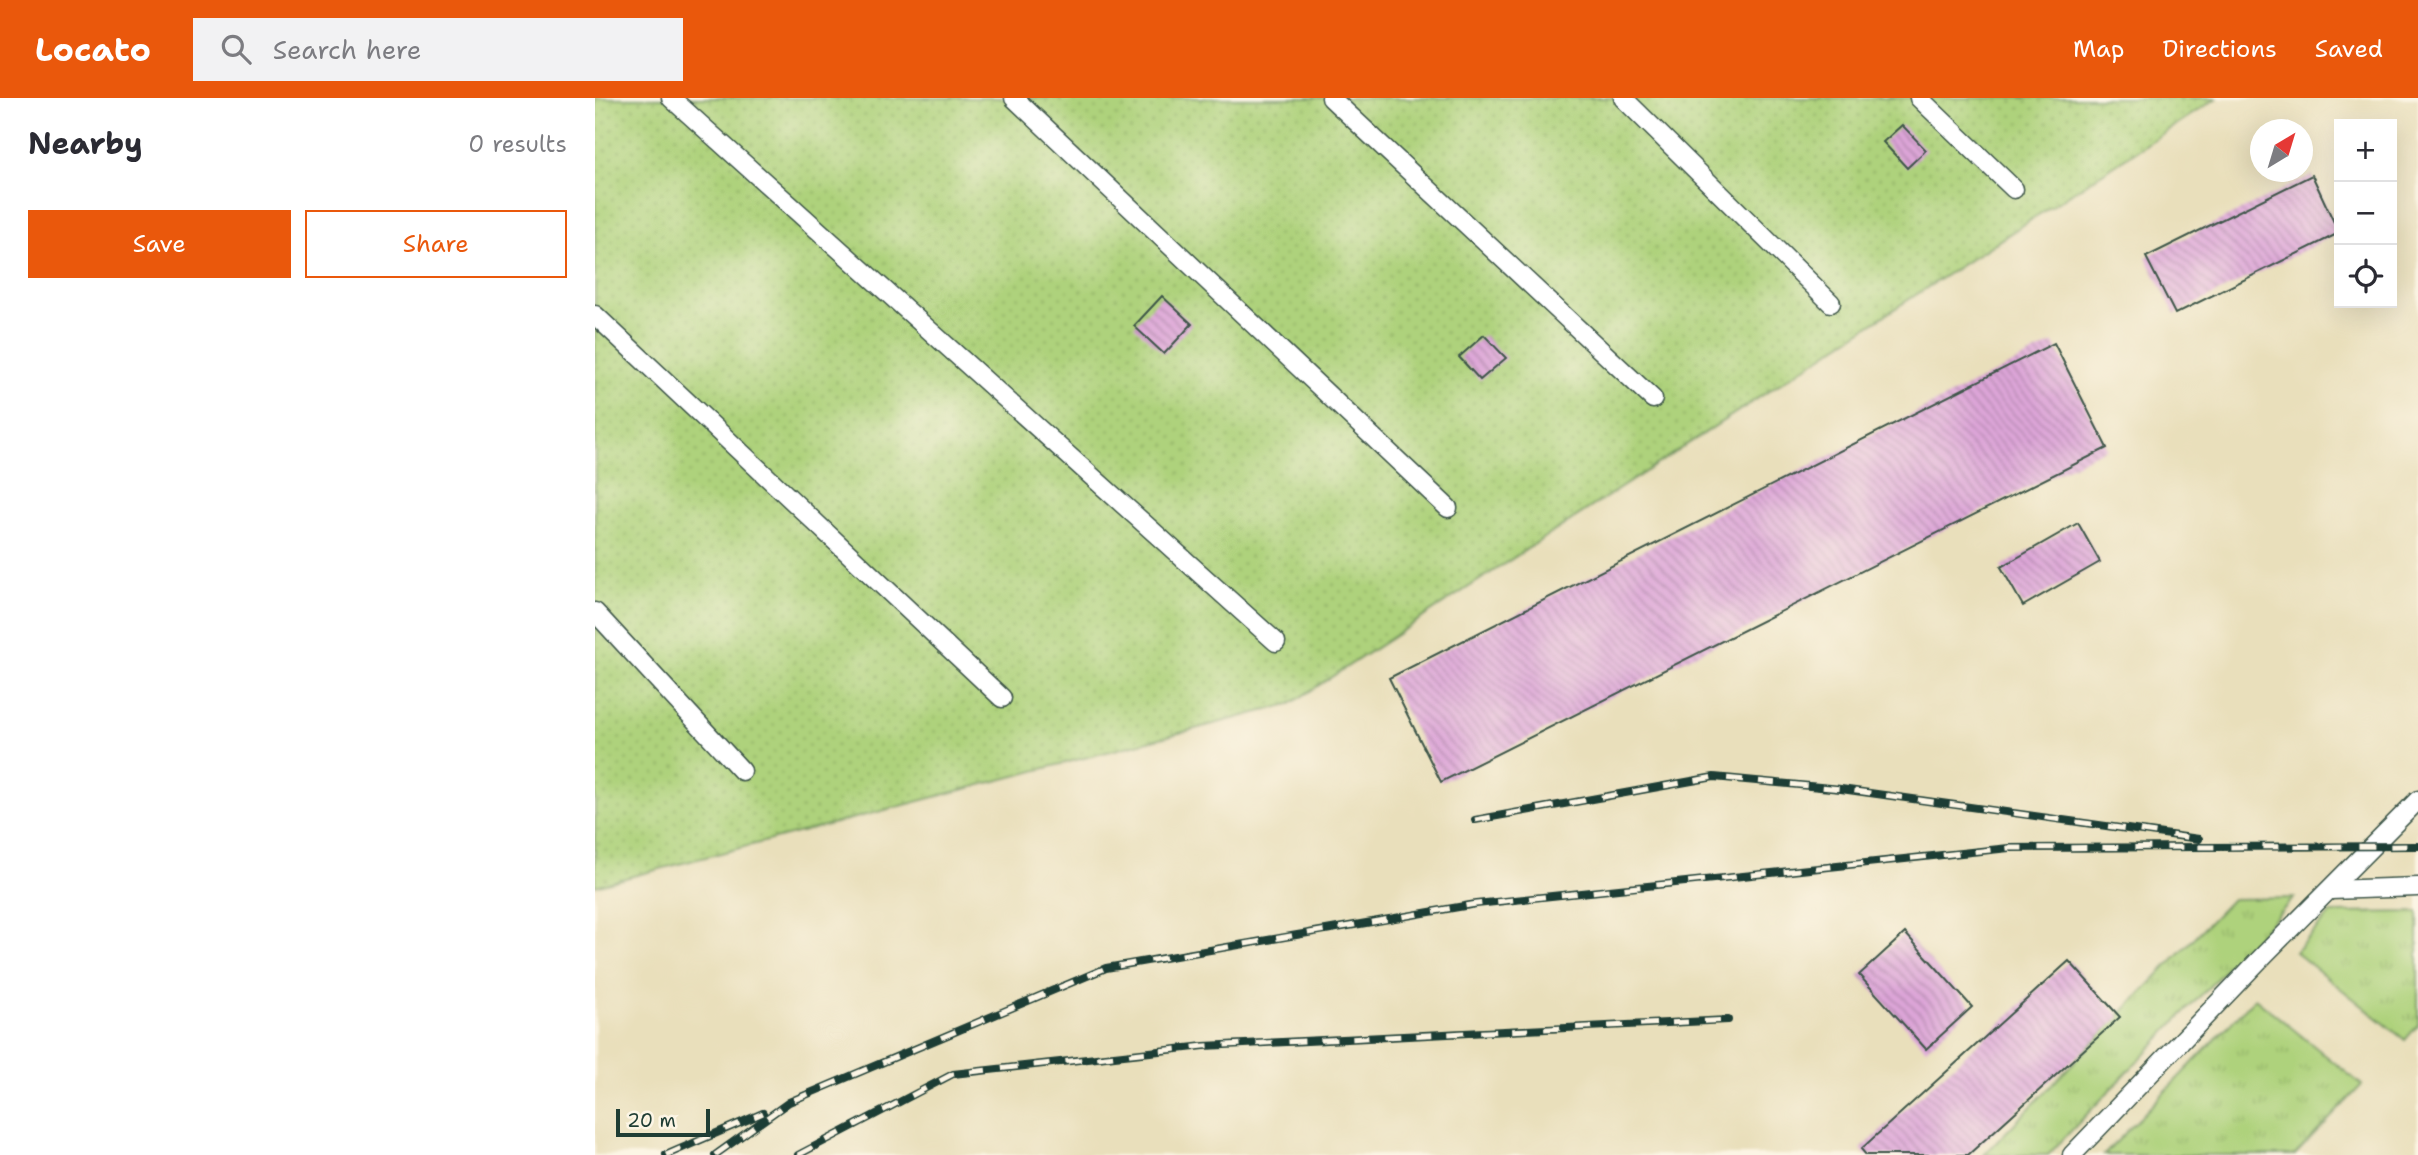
<!DOCTYPE html>
<meta charset="utf-8">
<style>
:root{--surface:#fff;--page:#f2f2f3;--text:#2b2b33;--muted:#7c7c81;--line:#e1e1e2;--accent:#ea580c}
body{margin:0;font-family:"Shantell Sans",sans-serif;background:var(--page);color:var(--text)}
.controls{position:absolute;right:21px;top:21px;display:grid;overflow:hidden;border-radius:0px;box-shadow:0 7px 28px #0002}
.controls button{width:63px;height:63px;display:grid;place-items:center;padding:0;border:0;border-bottom:2px solid var(--line);background:var(--surface);color:var(--text);font:35px sans-serif}
.compass{position:absolute;left:1655px;top:21px;width:63px;height:63px;border-radius:50%;background:var(--surface);box-shadow:0 7px 28px #0002;rotate:38deg}
.scale{position:absolute;left:21px;bottom:18px;width:94px;box-sizing:border-box;padding-left:7px;border:4px solid #1f3d34;border-top:0;font-size:19px;line-height:24px;white-space:nowrap;color:#1f3d34;-webkit-text-stroke:5px #fcf5e5;paint-order:stroke}
.list{margin:0;padding:0;list-style:none}
h2{display:flex;justify-content:space-between;align-items:center;height:91px;margin:0;padding:0 28px;font-size:30px}
h2 small{font-size:23px;font-weight:400;color:var(--muted)}
.actions{display:flex;gap:14px;padding:21px 28px}
.actions a{flex:1;padding:16px 0;border:2px solid var(--accent);border-radius:0px;text-align:center;font-size:24px;color:var(--accent)}
.actions .main{background:var(--accent);color:#fff}
.icon{flex:none;width:38px;height:38px;fill:none;stroke:currentColor;stroke-width:2;stroke-linecap:round;stroke-linejoin:round}
.map{position:relative;flex:none;width:1823px;height:1057px;overflow:hidden}
header{display:flex;align-items:center;gap:42px;box-sizing:border-box;height:98px;padding:0 35px;background:var(--accent);color:#fff}
header strong{font-size:33px}
nav{display:flex;gap:38px;margin-inline-start:auto;font-size:24px}
.search{width:490px;height:63px;background:var(--page);display:flex;align-items:center;gap:18px;box-sizing:border-box;padding:0 24px;border-radius:0px;color:var(--muted);font-size:26px}
main{display:flex}
aside{flex:1;background:var(--surface)}
.map>svg:first-child{display:block}
.grass{fill:url(#grass-tufts);stroke:#668858;stroke-width:2}
.garden{fill:url(#garden-dots);stroke:#668858;stroke-width:2}
.building{fill:url(#building-back-hatch)}
.lines{fill:none;stroke-linecap:round;stroke-linejoin:round}
.lane-casing{stroke:#3d5548;stroke-width:21}
.lane{stroke:#fff;stroke-width:18}
.rail-casing{stroke:#1f3d34;stroke-width:8}
.rail{stroke:#fcf5e5;stroke-width:5;stroke-dasharray:16;stroke-linecap:butt}
</style>
<header>
<strong>Locato</strong>
<div class="search"><svg class="icon" aria-label="search" viewBox="0 0 24 24"><circle cx="10" cy="10" r="6"/><path d="M15 15l6 6"/></svg>Search here</div>
<nav><a>Map</a><a>Directions</a><a>Saved</a></nav>
</header>
<main>
<aside>
<h2>Nearby<small>0 results</small></h2>
<ul class="list">
</ul>
<div class="actions"><a class="main">Save</a><a>Share</a></div>
</aside>
<div class="map">
<svg width="1823" height="1057" viewBox="0 0 1823 1057">
<defs>
<pattern id="grass-tufts" width="24" height="20" patternUnits="userSpaceOnUse" patternTransform="scale(1.75)"><rect width="24" height="20" fill="#aed27b"/><path d="M3 7l-1-3M5 7V3M7 7l1-3M15 17l-1-3M17 17v-4M19 17l1-3" fill="none" stroke="#95b56b"/></pattern>
<pattern id="garden-dots" width="8" height="8" patternUnits="userSpaceOnUse" patternTransform="scale(1.75)"><rect width="8" height="8" fill="#aed27b"/><path d="M2 2h.1M6 6h.1" fill="none" stroke="#95b56b" stroke-width="1.8" stroke-linecap="round"/></pattern>
<pattern id="building-back-hatch" width="6" height="6" patternUnits="userSpaceOnUse" patternTransform="scale(1.75)"><rect width="6" height="6" fill="#dda5d8"/><path d="M-1 5l2 2M0 0l6 6M5-1l2 2" fill="none" stroke="#b388b0"/></pattern>
</defs>
<rect width="100%" height="100%" fill="#fcf5e5"/>
<filter id="ink" filterUnits="userSpaceOnUse"><feTurbulence type="fractalNoise" baseFrequency=".0143" numOctaves="2"/><feDisplacementMap in="SourceGraphic" scale="14" xChannelSelector="R" yChannelSelector="G"/><feConvolveMatrix kernelMatrix="1 2 1 2 8 2 1 2 1" color-interpolation-filters="sRGB"/></filter>
<filter id="wash" filterUnits="userSpaceOnUse"><feTurbulence type="fractalNoise" baseFrequency=".00686" numOctaves="4" result="noise"/><feDisplacementMap in="SourceGraphic" scale="28" xChannelSelector="R" yChannelSelector="G"/><feGaussianBlur stdDeviation="1.57" result="paint"/><feColorMatrix in="noise" values="0 0 0 0 0 0 0 0 0 0 0 0 0 0 0 0 0 1.4 0 .05"/><feComposite in="paint" operator="in"/></filter>
<g filter="url(#wash)">
<rect width="100%" height="100%" fill="#e9dfbb"/>
<!-- grass -->
<g class="grass">
<path d="M1699,800L1453,1057H1389L1637,801Z"/>
<path d="M1823,814V927L1810,942L1700,854L1736,815Z"/>
<path d="M1660,900L1767,987L1700,1057H1509Z"/>
</g>
<!-- garden -->
<path class="garden" d="M0,0H1622L695,606L0,788Z"/>
<g id="blocks">
<!-- building -->
<g class="building">
<path d="M1307,27L1331,52L1312,70L1288,44Z"/>
<path d="M1717,77L1744,135L1580,216L1551,159Z"/>
<path d="M567,198L597,226L569,256L539,228Z"/>
<path d="M889,237L911,260L885,282L864,259Z"/>
<path d="M1459,245L1512,350L846,684L794,580Z"/>
<path d="M1483,425L1505,464L1428,508L1406,469Z"/>
<path d="M1310,835L1377,909L1331,951L1264,877Z"/>
<path d="M1474,863L1525,919L1373,1057H1271L1266,1051Z"/>
</g>
</g>
</g>
<g filter="url(#ink)">
<use href="#blocks" fill-opacity="0" stroke="#3d5548" stroke-width="2"/>
<g class="lines">
<defs>
<g id="lane">
<path d="M76,0L681,544"/>
<path d="M419,0L853,410"/>
<path d="M736,0L1058,301"/>
<path d="M1028,0L1236,205"/>
<path d="M1324,0L1419,91"/>
<path d="M0,217L407,600"/>
<path d="M0,514L147,673"/>
<path d="M1735,792L1823,789"/>
<path d="M1477,1057L1670,856L1823,702"/>
</g>
</defs>
<!-- lane casing -->
<use href="#lane" class="lane-casing"/>
<!-- lane -->
<use href="#lane" class="lane"/>
<defs>
<g id="rail">
<path d="M880,722L1119,679L1246,691L1604,741"/>
<path d="M71,1057L168,1015"/>
<path d="M120,1057L194,1004L511,870L881,806L1414,750L1823,748"/>
<path d="M203,1057L358,976L609,948L1133,922"/>
</g>
</defs>
<!-- rail casing -->
<use href="#rail" class="rail-casing"/>
<!-- rail -->
<use href="#rail" class="rail"/>
</g>
</g>
</svg>
<div class="controls">
<button>+</button>
<button>−</button>
<button><svg class="icon" aria-label="locate" viewBox="0 0 24 24"><circle cx="12" cy="12" r="6"/><path d="M12 2v4M12 18v4M2 12h4M18 12h4"/></svg></button>
</div>
<svg class="compass" viewBox="-18 -18 36 36"><path d="M0-13l5 13h-10z" fill="#e53935"/><path d="M0 13l5-13h-10z" fill="#7c7c81"/></svg>
<div class="scale">20 m</div>
</div>
</main>
